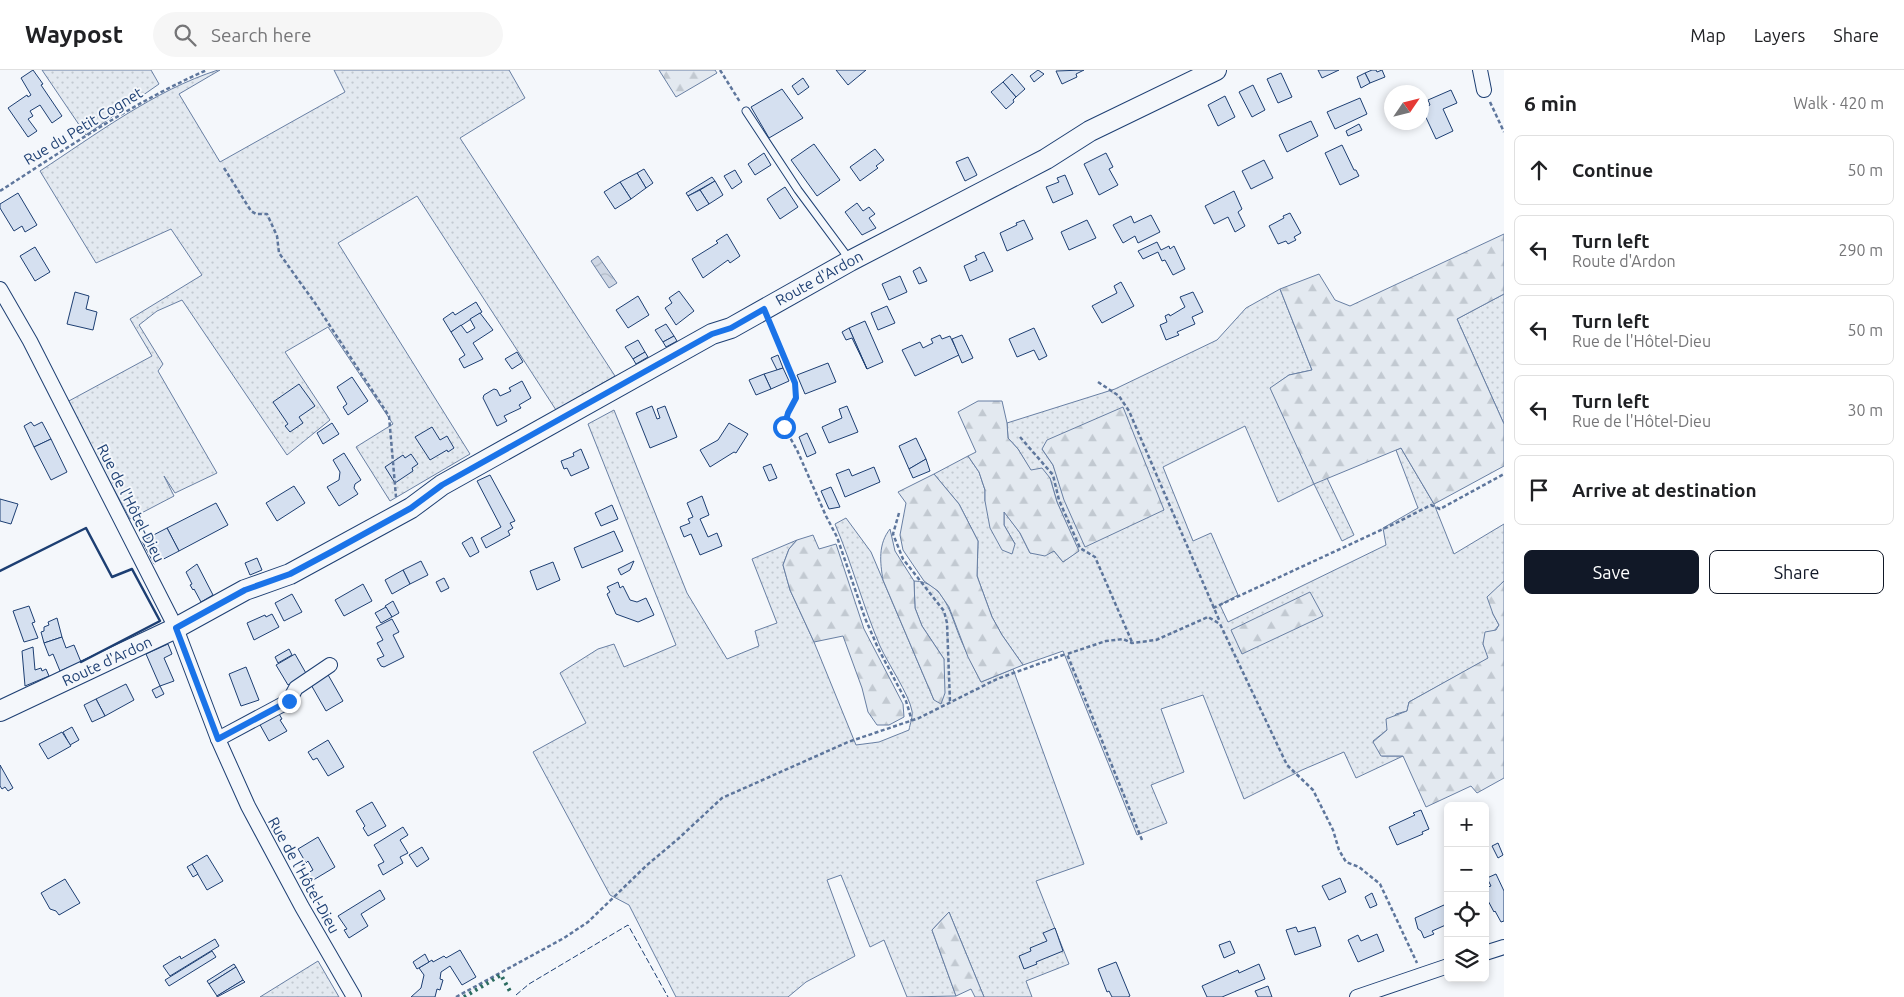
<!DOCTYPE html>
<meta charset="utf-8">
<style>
:root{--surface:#fff;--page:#f6f6f6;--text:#202124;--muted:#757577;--line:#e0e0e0;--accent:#111827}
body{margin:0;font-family:Ubuntu,sans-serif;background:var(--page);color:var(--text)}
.controls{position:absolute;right:15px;bottom:15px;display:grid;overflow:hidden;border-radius:8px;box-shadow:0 2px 8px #0003}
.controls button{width:45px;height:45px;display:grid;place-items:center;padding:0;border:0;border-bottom:1px solid var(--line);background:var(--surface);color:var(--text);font:25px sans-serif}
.compass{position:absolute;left:1384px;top:15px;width:45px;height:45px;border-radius:50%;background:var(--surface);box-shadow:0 2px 8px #0003;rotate:55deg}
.stop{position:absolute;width:15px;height:15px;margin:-11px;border:4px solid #1a73e8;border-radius:50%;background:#fff}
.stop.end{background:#1a73e8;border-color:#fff;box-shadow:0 1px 5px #0008}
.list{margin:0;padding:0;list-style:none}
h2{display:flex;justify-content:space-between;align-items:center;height:65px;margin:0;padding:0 20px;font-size:21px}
h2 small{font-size:16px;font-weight:400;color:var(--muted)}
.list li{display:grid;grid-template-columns:32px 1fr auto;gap:15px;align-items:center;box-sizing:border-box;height:70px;margin:0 10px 10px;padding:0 10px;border:1px solid var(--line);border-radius:8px}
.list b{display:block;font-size:19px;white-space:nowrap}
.list p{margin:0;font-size:16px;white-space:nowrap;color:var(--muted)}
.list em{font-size:16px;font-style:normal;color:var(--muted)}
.actions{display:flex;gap:10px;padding:15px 20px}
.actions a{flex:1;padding:11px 0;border:1px solid var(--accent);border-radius:8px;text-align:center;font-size:18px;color:var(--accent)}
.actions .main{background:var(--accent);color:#fff}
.icon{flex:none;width:28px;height:28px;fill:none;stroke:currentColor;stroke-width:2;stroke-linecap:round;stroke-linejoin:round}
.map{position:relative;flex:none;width:1504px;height:927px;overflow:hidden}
header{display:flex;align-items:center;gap:30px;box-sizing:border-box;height:70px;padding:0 25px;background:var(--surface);border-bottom:1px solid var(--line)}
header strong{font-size:24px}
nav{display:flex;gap:28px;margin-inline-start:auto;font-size:18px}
.search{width:350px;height:45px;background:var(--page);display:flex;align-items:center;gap:12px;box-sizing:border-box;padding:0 18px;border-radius:28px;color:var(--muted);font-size:19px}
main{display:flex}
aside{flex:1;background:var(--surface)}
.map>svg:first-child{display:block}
.grass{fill:url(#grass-dots);stroke:#687fa3;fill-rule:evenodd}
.forest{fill:url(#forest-firs);stroke:#687fa3}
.water{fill:url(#water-waves);stroke:#687fa3}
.building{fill:#d5e0f0;stroke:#1d3f73}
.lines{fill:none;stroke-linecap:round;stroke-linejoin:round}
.lane-casing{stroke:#1d3f73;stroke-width:9}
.street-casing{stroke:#1d3f73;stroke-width:16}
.secondary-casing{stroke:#1d3f73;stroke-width:22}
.path{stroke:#5e769c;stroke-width:2.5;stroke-dasharray:4 2.5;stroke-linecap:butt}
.lane{stroke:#f4f7fb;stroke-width:7}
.street{stroke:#f4f7fb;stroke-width:14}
.secondary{stroke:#f4f7fb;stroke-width:20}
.hedge{stroke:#2c6c60;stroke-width:4;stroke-dasharray:2.5 4;stroke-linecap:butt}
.fence{stroke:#1d3f73;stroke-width:1;stroke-dasharray:6 2.5;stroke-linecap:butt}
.wall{stroke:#1d3f73;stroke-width:2.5}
.route{stroke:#1a73e8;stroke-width:6}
.labels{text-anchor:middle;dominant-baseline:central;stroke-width:4;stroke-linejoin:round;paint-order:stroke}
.street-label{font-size:15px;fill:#1d3f73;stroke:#f4f7fb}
</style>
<header>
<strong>Waypost</strong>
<div class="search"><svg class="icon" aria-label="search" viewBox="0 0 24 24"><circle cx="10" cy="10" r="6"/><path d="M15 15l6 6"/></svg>Search here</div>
<nav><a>Map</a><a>Layers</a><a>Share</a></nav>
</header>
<main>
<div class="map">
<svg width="1504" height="927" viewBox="0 0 1504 927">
<defs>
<pattern id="grass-dots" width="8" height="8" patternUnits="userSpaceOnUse" patternTransform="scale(1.25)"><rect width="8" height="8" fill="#e3e9f0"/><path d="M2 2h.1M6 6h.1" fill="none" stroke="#c2c9d1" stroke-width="1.8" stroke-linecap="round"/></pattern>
<pattern id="forest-firs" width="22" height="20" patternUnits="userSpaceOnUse" patternTransform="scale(1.25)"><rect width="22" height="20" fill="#e3e9f0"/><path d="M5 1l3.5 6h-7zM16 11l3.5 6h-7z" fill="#c2c9d1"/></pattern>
<pattern id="water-waves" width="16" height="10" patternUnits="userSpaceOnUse" patternTransform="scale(1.25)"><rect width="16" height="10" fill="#cfd7e4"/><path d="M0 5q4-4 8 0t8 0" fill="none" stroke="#b1bac7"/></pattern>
</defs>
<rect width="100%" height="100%" fill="#f4f7fb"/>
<!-- grass -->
<g class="grass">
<path d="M42,0H151L159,14L86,65Z"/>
<path d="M218,0H220L179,24L220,92L345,22L334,0H509L525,28L460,68L615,306L556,340L417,126L338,173L470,384L390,431L356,377L393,354L328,257L285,282L330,350L287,385L182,230L157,241L139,255L163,294L158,301L217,403L175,423L164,406L174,426L130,449L67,332L152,286L130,249L202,205L171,159L96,193L40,101C95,65 155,20 218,0Z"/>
<path d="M1280,219L1312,300L1289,305L1271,318L1314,413L1327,408L1354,465L1342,471L1314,414L1278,432L1245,356L1163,397L1193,471L1211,463L1238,525L1220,535L1228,552L1386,475L1383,458L1418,438L1396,380L1401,378L1434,434L1454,484L1504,454V511L1493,544L1499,555L1483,574L1489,588L1409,632L1407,641L1396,644L1387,660L1373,671L1382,686H1403L1356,708L1344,682L1302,700L1244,729L1203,625L1161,639L1184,702L1151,715L1167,753L1137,765L1063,581L1023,595L1002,565L992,547L977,506L978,471L959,434L934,404L968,386L979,402L985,420V431L1015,474L1004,455V441L1020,463L1030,483L1054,481L1063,492L1078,481L1057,432L1050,408L1031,401L1018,379L1008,368L1007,353L1115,319L1217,270L1246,238ZM1042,379L1164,440L1059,411L1053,395Z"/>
<path d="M1504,224V354L1457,249Z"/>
<path d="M614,340L687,523L727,589L759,576L755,561L777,553L752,489L797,470L789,479L783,495L790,520L814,572L856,675L879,672L909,660C910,654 913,646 912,641C909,624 888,594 880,576C863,536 852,494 835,454L846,448L871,482L934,630L944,589L922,556L915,538L914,511C945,511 951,547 961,570C967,584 974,598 981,612L1013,599L1084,794L1036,811L1069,894L1026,911L1032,927H984L949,842L932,860L956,926L907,927L884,870L870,877L841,805L827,810L855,886L806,912L788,927H676L629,835L610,825L533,682L586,653L560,603L598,579L614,574L624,597L676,575L588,354Z"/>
<path d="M318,891L339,927H260Z"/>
</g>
<!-- forest -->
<g class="forest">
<path d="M659,0H715L717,3L676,27Z"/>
<path d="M1504,164V224L1457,249L1504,354V396L1434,434L1401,378L1314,414L1270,318L1289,305L1312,300L1280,219L1319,204L1335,230L1350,236Z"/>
<path d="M978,331H1002L1007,353L1008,368L1018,379L1031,400L1042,398L1050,408L1057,432L1079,481L1063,492L1054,481L1045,486L1030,483L1020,463L1004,442V455L1015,474L1012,484L1002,480L990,458L985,431V420L979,402L968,386L976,382L958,342Z"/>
<path d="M1123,337L1164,440L1085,477L1064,430L1053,395L1042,379L1047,370Z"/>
<path d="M934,404L959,434L978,471L977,506L992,547L1002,565L1023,595L981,612L968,587L949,537L938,521L924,511L903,480L900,465L906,433L898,422Z"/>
<path d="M890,459L895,481L914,511L915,538L922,556L944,589L945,623L941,634L934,630L883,510C880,492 878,474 890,459Z"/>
<path d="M813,465L819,479L836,474L864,559L903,634L904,647L889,655H877L868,642L862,618L843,566L814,572L790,520L783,495L789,479L797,470Z"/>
<path d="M1504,511V708L1477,723L1471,716L1426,737L1403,686H1381L1373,672L1387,660L1386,649L1407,641L1409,632L1488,588L1483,574L1485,562L1496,560L1499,555L1493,544L1487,527Z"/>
<path d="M1310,522L1323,546L1242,584L1231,560Z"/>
<path d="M949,842L984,927H975L971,919L956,926L932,860Z"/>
</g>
<!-- water -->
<path class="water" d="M598,186L617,213L609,218L591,191Z"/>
<!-- building -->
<g class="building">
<path d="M33,0L43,14L41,15L62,46L52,53L40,35L30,41L33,46L28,49L37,61L28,67L8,38L27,25L28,27L31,25L21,8Z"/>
<path d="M836,0H866L848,15Z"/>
<path d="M1038,0L1044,4L1034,12L1030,6Z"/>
<path d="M1084,0L1076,4L1077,7L1062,14L1056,1Z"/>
<path d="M1318,0H1339L1322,8Z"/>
<path d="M1372,0H1376L1377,2L1382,0L1385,7L1370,13L1365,3Z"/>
<path d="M1281,3L1292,27L1278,33L1267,9Z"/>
<path d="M1365,3L1370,13L1361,18L1357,7Z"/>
<path d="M1012,4L1025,19L1016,27L1003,12Z"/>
<path d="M803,8L809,17L798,25L792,16Z"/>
<path d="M1003,12L1016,27L1013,30L1014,32L1006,39L991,22Z"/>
<path d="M1253,15L1265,40L1252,47L1239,22Z"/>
<path d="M782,19L803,48L769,68L751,37Z"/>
<path d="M1451,20L1457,33L1443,39L1453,61L1436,69L1422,39L1430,35L1428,30Z"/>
<path d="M1225,26L1235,47L1218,56L1208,35Z"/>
<path d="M1360,28L1367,44L1335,59L1327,42Z"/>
<path d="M1311,51L1318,66L1287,82L1279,65Z"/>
<path d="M1359,54L1362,60L1348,66L1346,61Z"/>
<path d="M814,74L840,110L817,126L791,90Z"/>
<path d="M1342,75L1354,100H1356L1359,106L1340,115L1325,83Z"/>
<path d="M875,79L884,90L876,96L878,98L860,111L850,97Z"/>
<path d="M764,83L771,95L755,105L748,94Z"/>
<path d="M1106,83L1113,97L1109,99L1118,115L1099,125L1084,94Z"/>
<path d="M968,87L977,105L965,111L956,92Z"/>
<path d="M1264,90L1273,108L1251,119L1242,101Z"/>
<path d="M644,99L653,113L646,118L637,103Z"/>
<path d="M735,100L742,112L732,119L724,106Z"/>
<path d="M637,103L646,118L631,129L620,112Z"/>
<path d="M1065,105L1073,124L1053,133L1046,117L1059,112L1057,108Z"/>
<path d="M712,107L715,111L688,126L686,123Z"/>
<path d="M715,111L723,125L709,134L700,120Z"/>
<path d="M620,112L631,129L615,139L604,122Z"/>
<path d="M785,117L798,137L780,149L767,129Z"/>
<path d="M700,120L709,134L697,141L688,126Z"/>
<path d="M1234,121L1242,139L1238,142L1245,156L1235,162L1228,147L1214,154L1205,136Z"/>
<path d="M18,123L37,155L25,162L22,156L14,161L0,138V134Z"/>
<path d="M857,133L863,141L869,137L875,144L869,148L876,158L862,165L845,142Z"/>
<path d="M1290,143L1301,163L1294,167L1296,170L1288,174L1286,171L1278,174L1269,156L1284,148L1283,146Z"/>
<path d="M1151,145L1160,162L1138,173L1135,166L1123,173L1113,155L1131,146L1134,153Z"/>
<path d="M1024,150L1033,169L1007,181L1000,163L1017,155L1016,153Z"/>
<path d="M1087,150L1096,168L1069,180L1061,162Z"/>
<path d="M727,164L740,186L730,193L728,190L703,208L692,189L718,173L716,171Z"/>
<path d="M1157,172L1161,180L1169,176L1170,179L1174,176L1185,199L1173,205L1165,190L1162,191L1158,182L1143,189L1138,181Z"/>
<path d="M35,177L50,202L35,211L20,186Z"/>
<path d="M984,182L993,201L970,211L964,196L977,190L975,186Z"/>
<path d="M920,197L927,211L919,214L913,201Z"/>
<path d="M900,206L907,222L889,230L882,214Z"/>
<path d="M1121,212L1134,236L1102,253L1092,236L1117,223L1114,216Z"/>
<path d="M679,221L694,241L676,255L665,238L672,233L669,228Z"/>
<path d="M75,222L89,226L86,239L97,242L93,260L67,254Z"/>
<path d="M1193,222L1203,242L1192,247L1195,254L1177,262L1179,265L1166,270L1160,255L1167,252L1165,246L1169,244L1170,246L1185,237L1180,227Z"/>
<path d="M638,226L649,245L628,258L616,240Z"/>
<path d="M476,232L482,242L451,262L443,249L453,242L455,245Z"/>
<path d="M887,236L895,253L878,260L871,243Z"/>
<path d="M480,243L493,260L473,273L483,289L464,298L459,289L465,285L451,262L461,255L467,263L475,258L470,249Z"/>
<path d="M865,251L883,292L867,299L849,258Z"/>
<path d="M666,254L674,266L663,272L655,260Z"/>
<path d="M849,258L867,299L852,268L846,270L842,262Z"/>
<path d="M1034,258L1047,286L1039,290L1034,280L1017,287L1009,269Z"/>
<path d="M940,265L942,269L950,266L959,285L915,306L902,280L920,272L923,278L933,273L931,269Z"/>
<path d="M962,265L973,288L962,293L952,269Z"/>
<path d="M674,266L677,271L666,277L663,272Z"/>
<path d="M638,270L645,282L633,289L625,277Z"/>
<path d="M517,282L523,292L512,299L505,289Z"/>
<path d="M645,282L648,287L636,294L633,289Z"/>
<path d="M778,285L783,298L777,300L771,288Z"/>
<path d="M828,293L836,312L805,324L797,305Z"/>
<path d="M783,298L789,311L771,319L764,304Z"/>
<path d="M764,304L771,319L756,325L749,310Z"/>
<path d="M352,307L368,331L348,345L343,337L347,334L337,317Z"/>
<path d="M522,311L531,328L519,335L521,338L504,346L507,351L497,356L483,328L484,325L494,319L497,320L500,326L511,321L509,318Z"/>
<path d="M299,314L315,336L299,347L303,353L290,362L285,356L288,354L273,332Z"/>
<path d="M652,336L657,349L660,348L657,339L665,336L677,367L650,378L636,343Z"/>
<path d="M847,336L858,362L829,373L822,357L842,348L839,339Z"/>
<path d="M31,352L34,356L42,352L51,369L34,377L24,356Z"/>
<path d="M332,353L339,364L323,374L317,363Z"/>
<path d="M729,353L748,364L736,383L734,382L710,397L700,380L718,370Z"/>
<path d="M432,357L440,370L447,366L454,378L448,382L447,380L430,390L415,367Z"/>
<path d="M807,363L816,383L807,387L799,367Z"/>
<path d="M916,368L926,389L909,399L899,376Z"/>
<path d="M51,369L67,402L51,410L34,377Z"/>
<path d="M581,379L589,398L571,406L567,398L564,399L561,391L574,386L573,383Z"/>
<path d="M344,383L361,410L355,414L354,418L358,424L339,436L327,417L339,410L340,402L333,390Z"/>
<path d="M411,384L418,394L412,398L413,401L395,413L385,397L403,385L405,388Z"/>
<path d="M926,389L930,401L913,408L909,399Z"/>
<path d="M771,394L777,408L769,411L763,397Z"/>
<path d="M874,397L880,412L845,427L836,404L849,399L852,406Z"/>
<path d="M490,405L515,451L510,453L513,458L508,461L510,465L486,478L481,468L501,457L477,411Z"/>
<path d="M294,416L305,433L277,451L266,433Z"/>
<path d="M831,417L840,437L829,439L821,421Z"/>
<path d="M702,426L709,445L700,449L708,467L717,463L722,476L700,485L691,464L684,467L680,457L690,453L688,449L693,447L687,433Z"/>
<path d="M0,429L18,434L11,454L0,451Z"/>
<path d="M216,433L228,455L179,481L167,458Z"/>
<path d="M612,435L618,449L601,456L595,443Z"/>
<path d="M167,458L179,481L154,494L142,471Z"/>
<path d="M614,461L623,481L582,498L574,478Z"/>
<path d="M472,467L479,482L470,487L462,473Z"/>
<path d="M257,488L262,500L250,505L245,493Z"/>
<path d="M421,491L428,505L410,514L403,500Z"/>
<path d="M634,491L630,500L621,505L618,499Z"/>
<path d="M553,492L560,510L537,520L530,501Z"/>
<path d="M197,494L213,525L201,532L194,519L193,520L190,515L192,514L186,502Z"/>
<path d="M403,500L410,514L392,524L385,510Z"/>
<path d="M444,508L449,518L441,522L436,512Z"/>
<path d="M618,512L620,518L623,516L630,530L637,532L646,528L654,545L638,552L616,544L607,524L610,522L607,517Z"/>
<path d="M363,514L372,531L344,546L335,530Z"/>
<path d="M292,524L302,542L284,551L275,533Z"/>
<path d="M393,531L399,543L392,547L385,536Z"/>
<path d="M29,536L35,552L32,553L38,568L24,572L13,541Z"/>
<path d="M386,537L392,547L381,553L375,543Z"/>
<path d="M272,544L279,557L254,570L247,553L265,545L266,547Z"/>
<path d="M57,548L62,567L44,573L41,562L44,561V557L49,555L48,552Z"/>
<path d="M392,549L399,562L393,565L404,587L384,597L381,596L377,589L384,586L377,573L383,570L376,557Z"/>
<path d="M62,567L66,578L74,575L81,592L60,601L53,584L49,586L44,573Z"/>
<path d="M168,574L172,584L164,588L174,611L160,616L146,584Z"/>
<path d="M33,577L35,600L41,598L42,601L46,599L49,606L25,616L22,581Z"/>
<path d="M289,579L292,585L278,593L275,587Z"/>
<path d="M295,584L307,605L288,615L276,595Z"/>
<path d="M246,597L259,630L241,636L229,604Z"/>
<path d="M327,603L343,631L326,641L310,613Z"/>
<path d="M126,614L134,630L105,646L96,629Z"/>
<path d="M160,616L164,624L156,628L152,620Z"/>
<path d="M96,629L105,646L92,652L84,635Z"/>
<path d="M278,642L282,649L280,650L287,661L269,671L259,653Z"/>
<path d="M72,657L79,670L70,675L63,662Z"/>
<path d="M62,662L71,676L48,689L39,674Z"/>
<path d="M328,670L344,697L328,706L317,688L313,690L308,682Z"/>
<path d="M0,695L13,718L8,721L5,717L2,719L0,716Z"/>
<path d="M372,732L386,756L368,766L363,758L365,756L356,741Z"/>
<path d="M1421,740L1429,759L1422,762L1423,764L1397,775L1389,757L1415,745L1413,743Z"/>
<path d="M403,757L408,765L400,770L408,783L400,787L403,793L383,805L378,795L384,792L374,775Z"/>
<path d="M318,767L335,797L305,815L301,807L313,800L308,791L306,793L298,779Z"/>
<path d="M1498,773L1503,785L1498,788L1492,776Z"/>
<path d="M422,777L429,789L417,797L409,785Z"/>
<path d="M207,785L223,811L207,820L192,794Z"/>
<path d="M192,794L198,804L193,807L187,797Z"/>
<path d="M1496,804L1504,821V851L1501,852L1495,841L1494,842L1485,825V818L1491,816L1487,808Z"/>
<path d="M1340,808L1346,822L1329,830L1322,816Z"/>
<path d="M65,809L80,833L59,845L56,841L50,839L41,823Z"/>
<path d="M380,820L385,829L361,844L368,856L349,868L344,860L347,859L338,846Z"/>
<path d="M1372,823L1377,835L1370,838L1365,827Z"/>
<path d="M1444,835L1448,843V854L1432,861L1434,864L1424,868L1421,861L1418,859L1415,848Z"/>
<path d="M1296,857L1298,862L1315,857L1321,876L1295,885L1286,860Z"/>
<path d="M1055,858L1063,881L1036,892L1037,894L1024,899L1019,886L1031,881L1030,878L1047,871L1043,863Z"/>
<path d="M1377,864L1384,881L1358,892L1348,870L1358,865L1361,871Z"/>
<path d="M215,869L219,876L170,906L163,896L180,886L181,889Z"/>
<path d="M1230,871L1235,883L1224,888L1219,875Z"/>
<path d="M460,880L476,907L462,915L450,896L441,902L440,909L443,910L440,920L437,919L435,927H411L421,918L424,905L419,898L432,890L433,892L444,886L446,888Z"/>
<path d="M212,881L216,887L169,916L165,910Z"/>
<path d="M425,884L429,892L417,899L413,892Z"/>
<path d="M1116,892L1130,926L1128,927H1112L1109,921L1107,922L1098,899Z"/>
<path d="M234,894L236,897L209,914L207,911Z"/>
<path d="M1259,894L1265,909L1222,927H1207L1202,916L1238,900L1239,903Z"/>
<path d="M236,897L243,910L217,926L209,914Z"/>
<path d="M243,910L245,912L217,927V926Z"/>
<path d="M1268,916L1272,927H1258L1255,921Z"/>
</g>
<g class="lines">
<defs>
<path id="lane" d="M746,41L798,120L850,190"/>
<g id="street">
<path d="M1480,0L1484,20"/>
<path d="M0,219L30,271L176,558L218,669L248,736L302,837L354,927"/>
<path d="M218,669L289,631L296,618L330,595"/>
<path d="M1485,883L1504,877"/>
<path d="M1357,927L1448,896"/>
</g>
<path id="secondary" d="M0,641L176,558L245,520L290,504L411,438L442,415L712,264L731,258L850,191L1046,89L1090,61L1216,0"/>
</defs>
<!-- lane casing -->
<use href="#lane" class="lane-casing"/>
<!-- street casing -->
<use href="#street" class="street-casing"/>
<!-- secondary casing -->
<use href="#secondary" class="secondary-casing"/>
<!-- path -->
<g class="path">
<path d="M720,0L740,32"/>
<path d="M1490,32L1504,62"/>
<path d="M224,98L251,141L256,144H267L277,166L279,183L315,233L389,346L396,427"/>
<path d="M0,121C67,78 134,32 207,0"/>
<path d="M771,254L795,313V328L788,343L784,357L797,380L826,446L837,467L865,548L878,578L906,631L912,651"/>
<path d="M1098,312L1119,326L1129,341L1220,552"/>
<path d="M1020,367L1053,405L1059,430L1080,478L1095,487L1132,572"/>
<path d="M899,443L893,464L903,489L944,541L947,553L950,632"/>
<path d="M1213,538L1396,453L1431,435L1440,439L1504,404"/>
<path d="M1142,770L1067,584L1106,571L1123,569L1132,573L1156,570L1208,547L1220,554L1287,695L1313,720L1333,760L1339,780L1346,792L1359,797L1380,814L1417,893"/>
<path d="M456,927L564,868L588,852L647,795L678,769L722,728L848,672L919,648L997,609L1066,584"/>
</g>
<!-- lane -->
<use href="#lane" class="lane"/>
<!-- street -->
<use href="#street" class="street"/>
<!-- secondary -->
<use href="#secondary" class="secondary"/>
<!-- hedge -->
<path class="hedge" d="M464,927L501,905L511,923"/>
<!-- fence -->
<path class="fence" d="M516,925L529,914L628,855L668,927"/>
<!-- wall -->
<path class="wall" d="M0,501L86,458L112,507L132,499L160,551L81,592"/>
</g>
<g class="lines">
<!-- route -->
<path class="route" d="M289,631L218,669L176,558L245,520L290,504L333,481L411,438L442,415L712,264L731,258L764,239L795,313L796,328L788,343L784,357"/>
</g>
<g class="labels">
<!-- street labels -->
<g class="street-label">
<text transform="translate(83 56) rotate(-31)">Rue du Petit Cognet</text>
<text transform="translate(819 208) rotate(-29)">Route d'Ardon</text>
<text transform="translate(131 433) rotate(63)">Rue de l'Hôtel-Dieu</text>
<text transform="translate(107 591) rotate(-25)">Route d'Ardon</text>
<text transform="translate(304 805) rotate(61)">Rue de l'Hôtel-Dieu</text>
</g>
</g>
</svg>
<div class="controls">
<button>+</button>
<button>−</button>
<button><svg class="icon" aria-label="locate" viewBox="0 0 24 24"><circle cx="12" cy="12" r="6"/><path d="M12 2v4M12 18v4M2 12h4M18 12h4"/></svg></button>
<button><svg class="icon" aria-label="layers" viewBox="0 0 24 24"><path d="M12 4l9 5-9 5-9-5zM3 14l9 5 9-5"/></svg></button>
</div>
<svg class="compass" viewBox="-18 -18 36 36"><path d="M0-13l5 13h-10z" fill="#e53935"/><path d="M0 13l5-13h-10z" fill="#757577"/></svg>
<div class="stop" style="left:784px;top:357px"></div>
<div class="stop end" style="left:289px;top:631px"></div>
</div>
<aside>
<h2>6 min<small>Walk · 420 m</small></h2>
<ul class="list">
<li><svg class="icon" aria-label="ahead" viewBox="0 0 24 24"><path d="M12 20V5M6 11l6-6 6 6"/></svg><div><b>Continue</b></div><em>50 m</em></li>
<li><svg class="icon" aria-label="left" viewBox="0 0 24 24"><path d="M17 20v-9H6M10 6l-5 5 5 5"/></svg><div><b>Turn left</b><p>Route d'Ardon</p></div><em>290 m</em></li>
<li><svg class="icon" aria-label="left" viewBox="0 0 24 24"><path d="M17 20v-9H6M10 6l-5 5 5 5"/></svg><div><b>Turn left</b><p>Rue de l'Hôtel-Dieu</p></div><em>50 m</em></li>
<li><svg class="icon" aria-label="left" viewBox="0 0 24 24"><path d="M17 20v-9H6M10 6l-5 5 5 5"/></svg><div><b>Turn left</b><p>Rue de l'Hôtel-Dieu</p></div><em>30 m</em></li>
<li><svg class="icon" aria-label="arrive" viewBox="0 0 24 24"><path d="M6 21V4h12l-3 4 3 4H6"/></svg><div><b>Arrive at destination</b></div></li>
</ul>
<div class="actions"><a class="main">Save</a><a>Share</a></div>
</aside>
</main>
